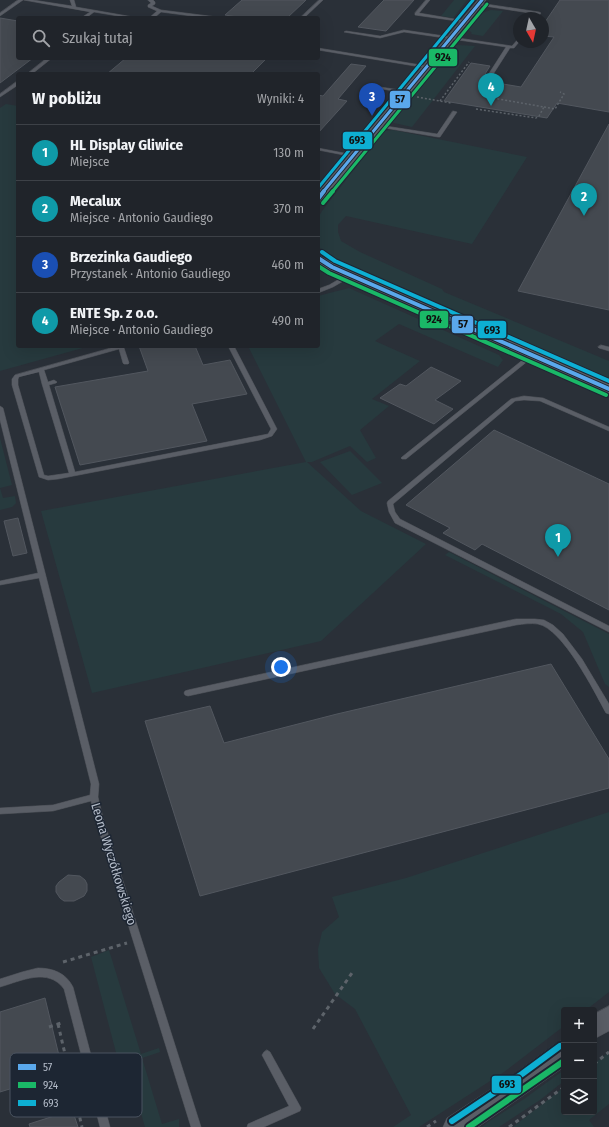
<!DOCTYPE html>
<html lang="pl">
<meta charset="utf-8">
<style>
:root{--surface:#20242a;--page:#282c32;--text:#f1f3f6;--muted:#a2a4a8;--line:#3d4147;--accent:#8c9099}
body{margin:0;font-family:"Fira Sans Condensed",sans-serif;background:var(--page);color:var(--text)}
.controls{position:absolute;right:12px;bottom:12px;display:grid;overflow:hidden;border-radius:4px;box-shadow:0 4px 16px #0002}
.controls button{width:36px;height:36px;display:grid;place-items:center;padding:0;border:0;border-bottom:1px solid var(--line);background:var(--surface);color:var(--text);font:20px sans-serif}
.compass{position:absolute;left:513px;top:12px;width:36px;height:36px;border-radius:50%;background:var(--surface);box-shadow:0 4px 16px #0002;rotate:171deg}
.you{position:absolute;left:281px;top:667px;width:14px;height:14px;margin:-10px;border:3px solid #fff;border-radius:50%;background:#1a73e8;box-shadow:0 0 0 6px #1a73e833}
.badge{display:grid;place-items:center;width:26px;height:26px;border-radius:50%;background:var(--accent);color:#fff;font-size:13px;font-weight:700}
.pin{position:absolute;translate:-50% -33px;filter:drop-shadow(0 1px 2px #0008)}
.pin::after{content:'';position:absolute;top:21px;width:14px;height:12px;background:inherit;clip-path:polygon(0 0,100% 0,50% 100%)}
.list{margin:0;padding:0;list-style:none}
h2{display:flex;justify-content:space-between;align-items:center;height:52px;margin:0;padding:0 16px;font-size:17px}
h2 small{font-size:13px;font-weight:400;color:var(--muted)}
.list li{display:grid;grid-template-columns:26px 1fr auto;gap:12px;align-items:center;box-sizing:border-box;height:56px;padding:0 16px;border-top:1px solid var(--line)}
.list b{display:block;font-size:15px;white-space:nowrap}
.list p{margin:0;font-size:13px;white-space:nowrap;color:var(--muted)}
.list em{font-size:13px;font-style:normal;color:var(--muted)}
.icon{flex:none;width:22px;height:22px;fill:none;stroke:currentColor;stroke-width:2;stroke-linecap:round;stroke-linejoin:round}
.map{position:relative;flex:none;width:609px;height:1127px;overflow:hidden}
.search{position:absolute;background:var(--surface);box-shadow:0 4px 16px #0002;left:16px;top:16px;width:304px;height:44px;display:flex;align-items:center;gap:10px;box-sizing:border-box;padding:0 14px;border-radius:4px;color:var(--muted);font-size:15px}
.panel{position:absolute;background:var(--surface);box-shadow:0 4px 16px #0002;left:16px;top:72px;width:304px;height:276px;border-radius:4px}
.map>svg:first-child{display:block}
.green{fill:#273a3e}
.building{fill:#444950;stroke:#52575f}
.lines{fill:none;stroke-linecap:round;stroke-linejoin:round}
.service-casing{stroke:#484c53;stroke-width:1}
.minor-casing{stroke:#484c53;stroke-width:1}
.tertiary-casing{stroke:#484c53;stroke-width:1}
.path-far1{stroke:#5d636a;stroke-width:1.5;stroke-dasharray:2 2;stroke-linecap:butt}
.path{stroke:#5d636a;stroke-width:3;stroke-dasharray:4 4;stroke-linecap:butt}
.service{fill:#5a5e66;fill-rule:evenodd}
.minor{fill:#5a5e66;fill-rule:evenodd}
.tertiary{fill:#5a5e66;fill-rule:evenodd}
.bus-1-far1-casing{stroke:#1d2633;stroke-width:5}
.bus-1-casing{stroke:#1d2633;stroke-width:6}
.bus-2-far2-casing{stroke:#1d2633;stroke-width:5}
.bus-2-far1-casing{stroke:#1d2633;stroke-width:6}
.bus-2-casing{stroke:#1d2633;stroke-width:10}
.bus-3-far2-casing{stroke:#1d2633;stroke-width:5}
.bus-3-far1-casing{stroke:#1d2633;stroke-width:6}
.bus-3-casing{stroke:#1d2633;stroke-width:10}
.bus-1-far1{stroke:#5aa8eb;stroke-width:3}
.bus-1{stroke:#5aa8eb;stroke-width:4}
.bus-2-far2{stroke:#1ab867;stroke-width:3}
.bus-2-far1{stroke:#1ab867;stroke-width:4}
.bus-2{stroke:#1ab867;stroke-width:6}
.bus-3-far2{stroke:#0dafd3;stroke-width:3}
.bus-3-far1{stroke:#0dafd3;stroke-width:4}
.bus-3{stroke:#0dafd3;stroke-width:6}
.labels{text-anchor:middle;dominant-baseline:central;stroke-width:3;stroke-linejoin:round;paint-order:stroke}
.near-street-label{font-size:13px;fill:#b4bcc9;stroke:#1d2633}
.key{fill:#1d2633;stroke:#4a5360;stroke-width:1}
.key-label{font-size:11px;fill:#b4bcc9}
.line-badge{stroke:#1d2633;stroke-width:1.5}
.pale-badge-label{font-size:11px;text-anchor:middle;font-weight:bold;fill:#111}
</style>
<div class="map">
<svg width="609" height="1127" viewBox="0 0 609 1127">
<rect width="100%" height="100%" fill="#2a3038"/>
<!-- green -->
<g class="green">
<path d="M454,0H467L453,18L441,16Z"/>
<path d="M491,10L503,11L483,36L471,34L472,33L467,28L479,14Z"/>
<path d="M458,45L475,46L412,127L394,123L392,121L451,48Z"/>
<path d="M6,104L18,106V346H90L0,371V108Z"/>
<path d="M393,130L527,157L472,244L346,216L338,225V232L341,241L360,252L442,289L444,292L609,361V381L347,266C336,260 325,255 318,245V218L322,211L384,131Z"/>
<path d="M349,288L499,355L503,360L498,367L399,324L375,341L420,361L372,399L389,406L360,430L376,458L367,462L350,446L312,462H307L361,511L426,544L321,641L92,693L41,511L306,462L248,346H318V296Z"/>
<path d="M0,438L12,485L0,488L3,498L15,496L16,503L12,507L0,510Z"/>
<path d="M350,451L382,483L352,495L320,462Z"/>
<path d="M449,552L609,634V687L605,684L583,632L561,614L445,555Z"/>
<path d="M609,812V992L586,1010H564V1026L504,1072L419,1127H393L411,1115L355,1009L335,994L319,968L318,949L322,932L339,917L332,897L406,878Z"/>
<path d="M109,950L141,1054L159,1048L160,1052L142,1058L162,1124L179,1119V1127H145L138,1103L130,1106L91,957Z"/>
<path d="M609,1052V1104L589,1120L594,1127H513L564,1087V1112H594V1064Z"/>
<path d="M564,1070V1081L540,1100L499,1127H482L488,1122L524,1099Z"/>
</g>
<!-- building -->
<g class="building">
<path d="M242,0H306L287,18H243L225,15Z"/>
<path d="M384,0H414L386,31L358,27Z"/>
<path d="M560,0H609V112L557,103L547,118L444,101L471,63L490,66L485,74L490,78L495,76L491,82L521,87L554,37L543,36V25Z"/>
<path d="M0,18L18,21V58H33L0,83Z"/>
<path d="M126,58H267L251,74H107Z"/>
<path d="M351,64L366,66L338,99L347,101L318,133V95L323,96Z"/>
<path d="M609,124V310L518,291Z"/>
<path d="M139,346H195L203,365L230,360L247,394L192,404L207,441L80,465L55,387L148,371Z"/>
<path d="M431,367L461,381L435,400L453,409L434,424L380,398L400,384L406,386Z"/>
<path d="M494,430L609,484V610L482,544L475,550L443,533L450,528L406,505Z"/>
<path d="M18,518L27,553L13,556L4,521Z"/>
<path d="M551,664L609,759V788L200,896L145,721L210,706L224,743L337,714Z"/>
<path d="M68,875L80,876L85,880L87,884V891L84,896L74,901H64L60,898L56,892V886L59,882Z"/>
<path d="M45,998L72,1109L78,1127H30L29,1124L54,1116L45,1078L0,1092V1012Z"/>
</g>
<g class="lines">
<defs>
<g id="service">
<path d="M18,0H23L0,16V13Z"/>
<path d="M24,0H33L72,6L70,0H74L76,7L139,18H130L94,12L86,18H81L90,12Z"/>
<path d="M148,0H153L155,2V4L152,6L161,10L217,17L219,18H207L161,12L154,18H149L157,11L148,7V5L151,3Z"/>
<path d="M319,0H323L304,18H300Z"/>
<path d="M426,0H430L419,13L466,21L464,22L415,15V13Z"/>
<path d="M479,3L539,12L541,13L537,18H533L536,14L478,5V3Z"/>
<path d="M404,30L512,46L519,38V42L514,48H510L492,76H490L488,75L506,47L404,32L380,38L344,32L346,31L380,36Z"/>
<path d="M318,48L427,66L429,67L427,68L318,50Z"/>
<path d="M47,58H52L32,74H27Z"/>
<path d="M16,82H18V85L0,97V94Z"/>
<path d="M374,86L406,91L408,92L406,93L376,88H374Z"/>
<path d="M453,111L457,112L440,137H438L379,127L377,126L379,125L437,134Z"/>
<path d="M318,148L354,155L356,156L354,157L318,150Z"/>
<path d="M350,273L353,275L352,276L333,287L318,293V289L329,285Z"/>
<path d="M601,345L609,347V351L599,348L598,347Z"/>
<path d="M118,346H127L124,348L129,363L128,364H124L123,363L119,349L44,370L48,382L54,380L57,382L56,383L49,385L75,472L268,434L271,429L228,346H234L277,429L272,436L260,440L58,479L48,480L39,477L12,385V379L15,375ZM39,372L42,384L69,473L48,476L44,475L18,385V379L19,377Z"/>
<path d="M532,353L534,354V356L406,459H402L401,458L402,457L530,354Z"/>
<path d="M524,396L543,398L609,427V431L540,401L524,400L515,401L393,504L395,512L400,519L609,626V632L395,523L389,512L387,503L388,501L511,399Z"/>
<path d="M0,406L3,408L99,784L98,797L103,818L201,1127H191L95,818L91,801L53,811L0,814V808L53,805L90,795L91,784L39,578L0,585V581L38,573L0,420Z"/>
<path d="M516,619H535L544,620L553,625L563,634L582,659L609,704V714L606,713C594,691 563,629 538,624C531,623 523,624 516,625L188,696L185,695L184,693L185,691L188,690Z"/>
<path d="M38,968C53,968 66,973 73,987L110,1127H100L64,989C48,967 21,981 0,987V979L22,972Z"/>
<path d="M267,1050L270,1052L301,1108L300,1111L264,1127H247L248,1124L289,1106L262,1055L264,1052Z"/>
</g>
<g id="minor">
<path d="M478,0H486L322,201L318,202V192Z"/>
<path d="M318,255L336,265L609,384V393L328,269L318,263Z"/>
</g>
<g id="tertiary">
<path d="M609,1006V1031L594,1039V1014Z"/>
<path d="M564,1040V1067L478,1127H443L447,1118L517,1072L555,1044Z"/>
</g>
</defs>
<!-- service casing -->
<use href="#service" class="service-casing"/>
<!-- minor casing -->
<use href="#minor" class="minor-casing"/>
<!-- tertiary casing -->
<use href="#tertiary" class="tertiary-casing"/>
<!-- path-far1 -->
<g class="path-far1">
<path d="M417,97L451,103"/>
<path d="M440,101L469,62"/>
<path d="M544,107L555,109L564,94L560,92"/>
<path d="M476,109L536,118L539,116L544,107L493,98"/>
</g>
<!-- path -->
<g class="path">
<path d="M63,962L127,943"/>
<path d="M58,1024L82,1127"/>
<path d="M49,1027L64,1022"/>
<path d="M313,1029L352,973"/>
<path d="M594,1064L609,1052"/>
<path d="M427,1127L436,1121"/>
<path d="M509,1127L564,1087"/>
</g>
<!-- service -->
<use href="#service" class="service"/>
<!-- minor -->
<use href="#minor" class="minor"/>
<!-- tertiary -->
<use href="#tertiary" class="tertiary"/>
<defs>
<path id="bus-1-far1" d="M323,192L482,0"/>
<g id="bus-1">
<path d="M318,199L324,191"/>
<path d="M318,258L332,267L609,389"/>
</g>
<path id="bus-2-far2" d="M332,192L487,4"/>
<g id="bus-2-far1">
<path d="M323,203L333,191"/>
<path d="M318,266L329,273L606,395"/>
</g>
<path id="bus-2" d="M469,1127L564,1061"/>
<path id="bus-3-far2" d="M318,188L473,0"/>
<path id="bus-3-far1" d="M322,252L335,261L609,381"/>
<path id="bus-3" d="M452,1121L522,1074L560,1046"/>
</defs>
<!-- bus-1-far1 casing -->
<use href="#bus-1-far1" class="bus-1-far1-casing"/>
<!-- bus-1 casing -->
<use href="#bus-1" class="bus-1-casing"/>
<!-- bus-2-far2 casing -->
<use href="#bus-2-far2" class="bus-2-far2-casing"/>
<!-- bus-2-far1 casing -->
<use href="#bus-2-far1" class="bus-2-far1-casing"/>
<!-- bus-2 casing -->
<use href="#bus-2" class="bus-2-casing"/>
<!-- bus-3-far2 casing -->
<use href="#bus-3-far2" class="bus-3-far2-casing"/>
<!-- bus-3-far1 casing -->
<use href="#bus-3-far1" class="bus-3-far1-casing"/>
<!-- bus-3 casing -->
<use href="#bus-3" class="bus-3-casing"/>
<!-- bus-1-far1 -->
<use href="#bus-1-far1" class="bus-1-far1"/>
<!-- bus-1 -->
<use href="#bus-1" class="bus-1"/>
<!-- bus-2-far2 -->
<use href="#bus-2-far2" class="bus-2-far2"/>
<!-- bus-2-far1 -->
<use href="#bus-2-far1" class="bus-2-far1"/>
<!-- bus-2 -->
<use href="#bus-2" class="bus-2"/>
<!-- bus-3-far2 -->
<use href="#bus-3-far2" class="bus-3-far2"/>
<!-- bus-3-far1 -->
<use href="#bus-3-far1" class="bus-3-far1"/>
<!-- bus-3 -->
<use href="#bus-3" class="bus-3"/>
</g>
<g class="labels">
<!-- near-street labels -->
<g class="near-street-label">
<text transform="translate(114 864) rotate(73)">Leona Wyczółkowskiego</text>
</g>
</g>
<!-- legend -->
<rect x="10" y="1053" width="132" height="64" rx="6" class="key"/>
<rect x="18" y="1064" width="18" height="6" fill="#5aa8eb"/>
<rect x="18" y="1082" width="18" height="6" fill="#1ab867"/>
<rect x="18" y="1100" width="18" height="6" fill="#0dafd3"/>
<g class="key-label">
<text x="43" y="1071">57</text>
<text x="43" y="1089">924</text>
<text x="43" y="1107">693</text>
</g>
<g class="line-badge">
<rect x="428" y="48" width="30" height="19" rx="4" fill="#1ab867"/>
<rect x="389" y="90" width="22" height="19" rx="4" fill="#5aa8eb"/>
<rect x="342" y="131" width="31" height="19" rx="4" fill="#0dafd3"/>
<rect x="419" y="310" width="30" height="19" rx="4" fill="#1ab867"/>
<rect x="451" y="315" width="23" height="19" rx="4" fill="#5aa8eb"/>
<rect x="477" y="320" width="30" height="19" rx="4" fill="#0dafd3"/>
<rect x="491" y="1075" width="31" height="19" rx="4" fill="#0dafd3"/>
</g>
<g class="pale-badge-label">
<text x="443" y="61">924</text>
<text x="400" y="103">57</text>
<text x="357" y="144">693</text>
<text x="434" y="323">924</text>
<text x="463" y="328">57</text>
<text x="492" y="334">693</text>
<text x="507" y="1088">693</text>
</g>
</svg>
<div class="controls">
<button>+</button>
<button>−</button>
<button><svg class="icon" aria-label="layers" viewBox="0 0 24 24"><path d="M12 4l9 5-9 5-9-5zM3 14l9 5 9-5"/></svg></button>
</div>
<svg class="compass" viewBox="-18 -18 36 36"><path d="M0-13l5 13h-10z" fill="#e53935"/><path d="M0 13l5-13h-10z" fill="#a2a4a8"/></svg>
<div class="you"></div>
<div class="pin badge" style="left:558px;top:557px;background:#0f9aa8">1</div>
<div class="pin badge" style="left:584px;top:216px;background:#0f9aa8">2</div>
<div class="pin badge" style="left:372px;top:116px;background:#1a4fb4">3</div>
<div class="pin badge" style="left:491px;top:106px;background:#0f9aa8">4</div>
<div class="search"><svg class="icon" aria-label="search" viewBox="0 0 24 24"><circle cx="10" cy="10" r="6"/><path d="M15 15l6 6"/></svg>Szukaj tutaj</div>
<section class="panel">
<h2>W pobliżu<small>Wyniki: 4</small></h2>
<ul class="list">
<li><span class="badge" style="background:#0f9aa8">1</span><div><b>HL Display Gliwice</b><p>Miejsce</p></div><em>130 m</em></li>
<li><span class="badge" style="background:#0f9aa8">2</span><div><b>Mecalux</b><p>Miejsce · Antonio Gaudiego</p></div><em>370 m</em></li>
<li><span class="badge" style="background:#1a4fb4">3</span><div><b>Brzezinka Gaudiego</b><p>Przystanek · Antonio Gaudiego</p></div><em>460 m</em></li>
<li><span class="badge" style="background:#0f9aa8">4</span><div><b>ENTE Sp. z o.o.</b><p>Miejsce · Antonio Gaudiego</p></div><em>490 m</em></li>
</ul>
</section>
</div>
